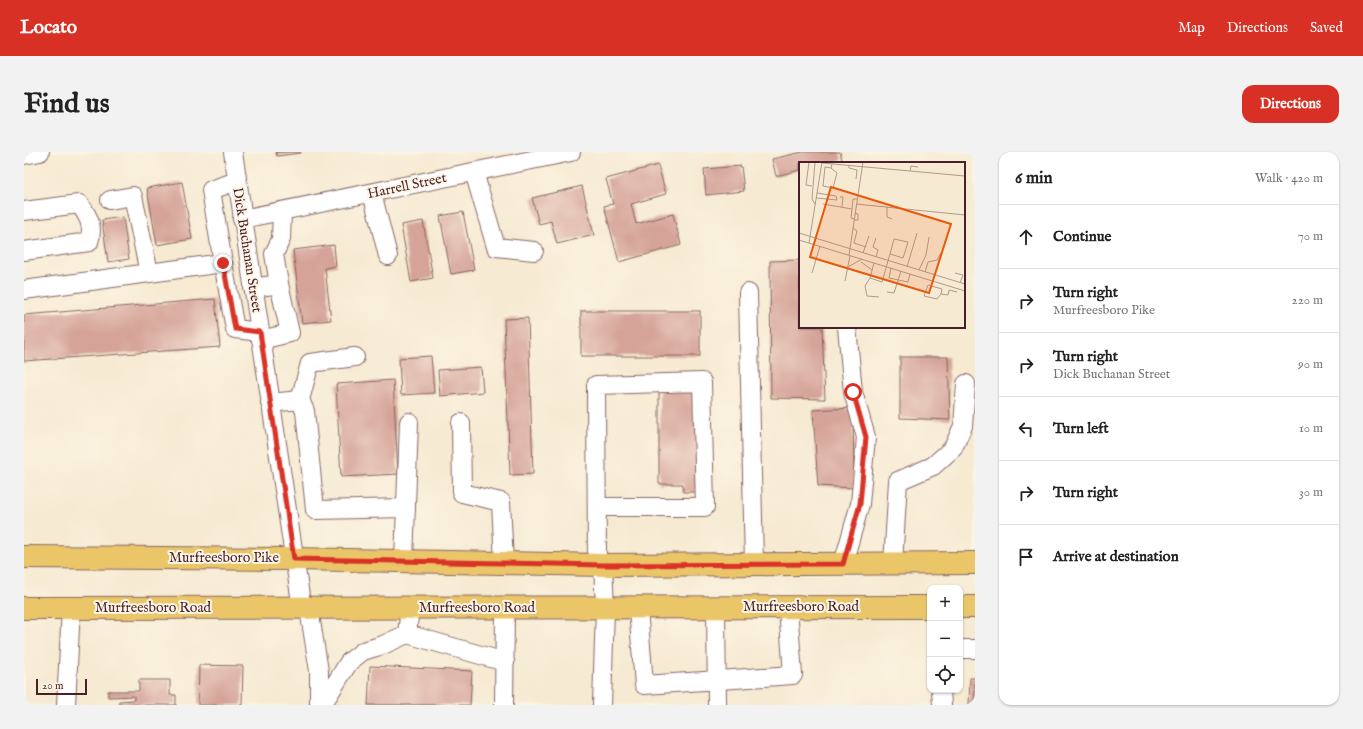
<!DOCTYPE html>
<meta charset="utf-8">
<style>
:root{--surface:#fff;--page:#f2f2f2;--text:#222;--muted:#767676;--line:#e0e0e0;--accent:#d93025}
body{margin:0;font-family:"IM FELL English",serif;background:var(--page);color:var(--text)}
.controls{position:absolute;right:12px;bottom:12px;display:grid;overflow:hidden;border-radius:8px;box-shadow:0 1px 3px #0004}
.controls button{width:36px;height:36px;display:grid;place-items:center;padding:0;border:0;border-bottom:1px solid var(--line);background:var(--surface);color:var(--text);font:20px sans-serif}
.scale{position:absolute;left:12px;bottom:10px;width:51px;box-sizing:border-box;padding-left:4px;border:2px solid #4a1f2b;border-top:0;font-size:11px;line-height:14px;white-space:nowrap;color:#4a1f2b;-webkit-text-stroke:3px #fcf5e5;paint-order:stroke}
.stop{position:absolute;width:12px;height:12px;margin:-9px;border:3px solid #d93025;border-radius:50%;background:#fff}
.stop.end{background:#d93025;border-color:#fff;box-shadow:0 1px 4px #0008}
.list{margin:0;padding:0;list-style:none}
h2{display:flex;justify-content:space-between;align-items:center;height:52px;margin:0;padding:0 16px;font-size:17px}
h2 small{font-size:13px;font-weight:400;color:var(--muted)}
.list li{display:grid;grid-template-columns:26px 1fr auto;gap:12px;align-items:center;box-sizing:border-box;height:64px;padding:0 16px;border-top:1px solid var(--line)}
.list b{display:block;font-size:15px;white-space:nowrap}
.list p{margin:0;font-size:13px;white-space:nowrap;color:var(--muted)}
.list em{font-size:13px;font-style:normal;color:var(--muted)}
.icon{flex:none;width:22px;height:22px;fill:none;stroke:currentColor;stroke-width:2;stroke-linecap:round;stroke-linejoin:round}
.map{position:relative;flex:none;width:951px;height:553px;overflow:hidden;border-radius:12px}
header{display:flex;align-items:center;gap:24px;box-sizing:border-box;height:56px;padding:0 20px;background:var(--accent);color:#fff}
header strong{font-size:19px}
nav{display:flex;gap:22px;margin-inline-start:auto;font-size:14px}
.intro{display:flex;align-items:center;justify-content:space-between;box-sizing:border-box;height:96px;padding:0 24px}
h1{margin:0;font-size:28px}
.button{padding:10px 18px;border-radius:12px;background:var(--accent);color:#fff;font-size:14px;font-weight:700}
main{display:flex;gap:24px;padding:0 24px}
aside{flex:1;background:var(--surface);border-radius:12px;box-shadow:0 1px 3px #0004}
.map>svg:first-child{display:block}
.building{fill:#d5a397}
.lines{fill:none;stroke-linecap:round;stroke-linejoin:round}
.minor-casing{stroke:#866665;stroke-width:20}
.major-casing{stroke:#866665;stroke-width:24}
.minor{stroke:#fff;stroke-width:18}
.major{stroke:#ebc669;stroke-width:22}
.route{stroke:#d93025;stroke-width:5}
.labels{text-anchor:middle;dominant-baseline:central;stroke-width:4;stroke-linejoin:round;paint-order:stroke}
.street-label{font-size:14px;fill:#4a1f2b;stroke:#fcf5e5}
.inset-road{fill:none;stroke:#b1998f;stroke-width:1}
.view{fill:#e8590c;fill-opacity:0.15;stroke:#e8590c;stroke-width:2}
.inset-edge{fill:none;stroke:#4a1f2b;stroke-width:2}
</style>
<header>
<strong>Locato</strong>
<nav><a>Map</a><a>Directions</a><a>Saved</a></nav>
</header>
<div class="intro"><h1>Find us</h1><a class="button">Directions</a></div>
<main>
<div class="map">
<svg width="951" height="553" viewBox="0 0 951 553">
<rect width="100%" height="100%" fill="#fcf5e5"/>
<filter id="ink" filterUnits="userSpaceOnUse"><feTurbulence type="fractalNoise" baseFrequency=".025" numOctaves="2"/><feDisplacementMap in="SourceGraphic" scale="8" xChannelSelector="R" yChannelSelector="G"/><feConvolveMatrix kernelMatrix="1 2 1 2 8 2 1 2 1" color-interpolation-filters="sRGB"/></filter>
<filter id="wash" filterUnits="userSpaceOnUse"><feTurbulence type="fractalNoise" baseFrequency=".012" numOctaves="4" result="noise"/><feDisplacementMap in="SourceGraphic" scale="16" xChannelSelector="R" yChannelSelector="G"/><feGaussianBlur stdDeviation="0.9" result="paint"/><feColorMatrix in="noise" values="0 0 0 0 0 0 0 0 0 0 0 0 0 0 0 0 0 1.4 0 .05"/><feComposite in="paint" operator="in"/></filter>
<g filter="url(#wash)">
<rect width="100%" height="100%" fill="#f6ead2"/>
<g id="blocks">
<!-- building -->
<g class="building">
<path d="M252,0H277V1L253,4Z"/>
<path d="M779,0H816L818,8L807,11H776V18L752,24L748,7Z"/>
<path d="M634,13L642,42L607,52L612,72L649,62L657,93L595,110L580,54L589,52L582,27Z"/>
<path d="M717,14L720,39L682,43L680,17Z"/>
<path d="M158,30L168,87L133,93L123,36Z"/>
<path d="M558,34L570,83L533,92L527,69L515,72L508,46Z"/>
<path d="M439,60L450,118L427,122L416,64Z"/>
<path d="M99,65L105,107L84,110L78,68Z"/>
<path d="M399,69L409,126L387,130L377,73Z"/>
<path d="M310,93L312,114L301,116L307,168L278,171L269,98Z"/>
<path d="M776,108V175H798L801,247L747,246L746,109Z"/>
<path d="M191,147L196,195L0,209V163Z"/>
<rect x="557" y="159" width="119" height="45"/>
<path d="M504,166L509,322L486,323L480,167Z"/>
<path d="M407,204L410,241L377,243L375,206Z"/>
<path d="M876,205H924L926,268L876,266Z"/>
<path d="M457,215L459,240L416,244L414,218Z"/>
<path d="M369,228L374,322L317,325L312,232Z"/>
<path d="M635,237H676V340H659V332H635Z"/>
<path d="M829,256L830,336L794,334L789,258Z"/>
<path d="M175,513L219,514L218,553H174Z"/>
<path d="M346,514L448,519L446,553H344Z"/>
<path d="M946,526H951V553H945Z"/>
<path d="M115,528H146V543H152V553H95V549L110,548V544L84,545V539H115Z"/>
</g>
</g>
</g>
<g filter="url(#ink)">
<use href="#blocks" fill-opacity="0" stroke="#866665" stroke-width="1"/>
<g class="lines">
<defs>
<g id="minor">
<path d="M209,0L278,457"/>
<path d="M0,3L16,0"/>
<path d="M450,20L472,95L510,99"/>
<path d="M348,41L364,104"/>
<path d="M86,48L109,44L125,121"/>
<path d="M0,59L55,52C65,64 70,75 65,90L0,99"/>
<path d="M218,67L547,0"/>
<path d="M199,111L187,38L213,29"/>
<path d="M255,132L250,102L257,87L258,59"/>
<path d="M229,136L255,132L266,181L237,188"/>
<path d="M0,138L199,111L211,177L236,180"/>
<path d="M724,141L730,412"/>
<path d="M276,248L286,211L331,205"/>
<path d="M246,251L276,248L281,259L291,358L382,356"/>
<path d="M437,271L438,341L477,350L480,411"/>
<path d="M573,355H681L678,230L572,233L573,413"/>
<path d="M380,409L385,270"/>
<path d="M819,412L836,352L842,285L829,240L823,175"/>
<path d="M869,412L874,329L909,314L929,296L939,274L942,232"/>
<path d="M614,456L620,533L769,523L764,456"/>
<path d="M692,456L693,553"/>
<path d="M285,457L295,519V553"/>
<path d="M383,482L481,510"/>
<path d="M936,497H951"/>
<path d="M917,538L918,553"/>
<path d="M42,553L47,456"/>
<path d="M298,553L325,510L339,499L359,493L383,482L386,456"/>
<path d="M480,553L481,456"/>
<path d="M578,553L581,456L579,413"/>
</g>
<g id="major">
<path d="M0,405L270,407L579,413L951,411"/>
<path d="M936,455H951"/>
<path d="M0,456L906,455"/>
</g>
</defs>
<!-- minor casing -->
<use href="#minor" class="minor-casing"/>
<!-- major casing -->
<use href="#major" class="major-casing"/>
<!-- minor -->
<use href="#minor" class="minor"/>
<!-- major -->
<use href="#major" class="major"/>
</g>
</g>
<g class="lines" filter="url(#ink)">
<!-- route -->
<path class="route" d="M199,111L211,177L236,180L270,407L579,413L819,412L836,352L842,285L829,240"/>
</g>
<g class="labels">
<!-- street labels -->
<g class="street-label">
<text transform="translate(383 34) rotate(-12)">Harrell Street</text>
<text transform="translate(223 98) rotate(81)">Dick Buchanan Street</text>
<text x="200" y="406">Murfreesboro Pike</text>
<text x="777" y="455">Murfreesboro Road</text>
<text x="129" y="456">Murfreesboro Road</text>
<text x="453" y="456">Murfreesboro Road</text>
</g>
</g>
<!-- overview -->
<g transform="translate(775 10)">
<rect width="166" height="166" fill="#f6ead2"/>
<path class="inset-road" d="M10,0L7,23L13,24M23,1L166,14M50,3V6L58,8L57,17M32,6L38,11L34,26L24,24L26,5L32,6L33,2M111,9L112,4L119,5M41,35H44L43,45M17,36L38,38L37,34L18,31M16,42L13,37L16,0M24,42L53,47L52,56L55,57M57,42L166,53M88,45V55L93,57M53,47L54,37H58M55,58H59V52L56,51M54,66L58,69L55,81L67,85M0,71L166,122M77,76L74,85L79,88L77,95M0,78L166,129M10,81L23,0M64,91L70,74M50,93L64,0M89,99L91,92L95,77L109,80L104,96L91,92M62,100L73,108M49,105L63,97M108,105L118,71M92,106L90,116L109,120L111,112M120,108L127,93L130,75M126,110L129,100L138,98L142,91M13,111L21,84M156,111L164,113L161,121M71,116L75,101M46,119L51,94M88,130L95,131L102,109M142,132L138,137L125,134L129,123L143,127L142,132L149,133L150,128L158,130M80,135L68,134L66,124L71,116L83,120L89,99"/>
<path class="view" d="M32,25L152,62L130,131L11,95Z"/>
<rect width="166" height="166" class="inset-edge"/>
</g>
</svg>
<div class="controls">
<button>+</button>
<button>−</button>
<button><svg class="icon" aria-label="locate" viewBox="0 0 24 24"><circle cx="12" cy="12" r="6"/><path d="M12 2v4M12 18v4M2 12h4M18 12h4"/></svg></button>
</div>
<div class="scale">20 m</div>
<div class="stop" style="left:829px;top:240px"></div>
<div class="stop end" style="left:199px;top:111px"></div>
</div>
<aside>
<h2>6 min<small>Walk · 420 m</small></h2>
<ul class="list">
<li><svg class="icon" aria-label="ahead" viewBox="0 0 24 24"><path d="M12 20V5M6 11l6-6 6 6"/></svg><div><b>Continue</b></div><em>70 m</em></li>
<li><svg class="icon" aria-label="right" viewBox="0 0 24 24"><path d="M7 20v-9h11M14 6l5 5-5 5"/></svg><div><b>Turn right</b><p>Murfreesboro Pike</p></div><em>220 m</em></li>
<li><svg class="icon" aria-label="right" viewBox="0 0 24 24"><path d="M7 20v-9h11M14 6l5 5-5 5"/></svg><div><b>Turn right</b><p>Dick Buchanan Street</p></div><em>90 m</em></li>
<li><svg class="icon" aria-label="left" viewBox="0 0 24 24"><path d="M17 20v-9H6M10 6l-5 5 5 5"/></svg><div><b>Turn left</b></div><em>10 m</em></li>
<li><svg class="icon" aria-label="right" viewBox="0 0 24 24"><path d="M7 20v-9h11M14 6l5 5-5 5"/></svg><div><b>Turn right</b></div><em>30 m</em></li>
<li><svg class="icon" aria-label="arrive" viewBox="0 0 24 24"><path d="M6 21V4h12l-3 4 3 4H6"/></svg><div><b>Arrive at destination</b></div></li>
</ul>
</aside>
</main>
